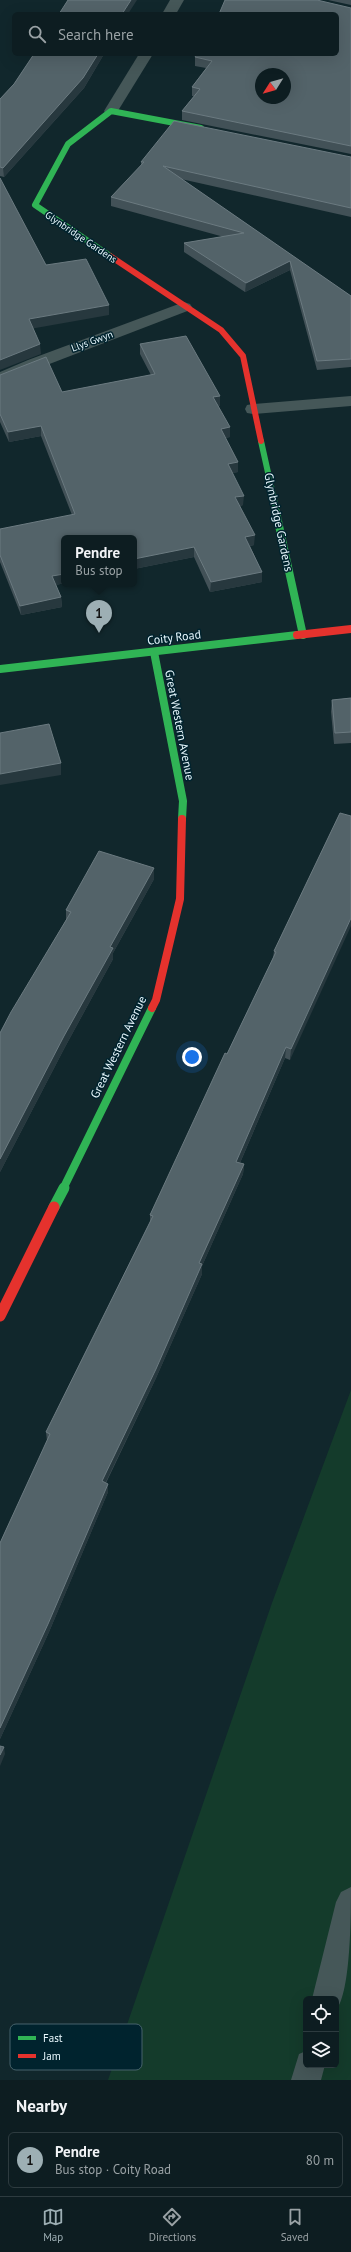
<!DOCTYPE html>
<meta charset="utf-8">
<style>
:root{--surface:#0d1d21;--page:#16262a;--text:#f1f3f6;--muted:#9aa2a5;--line:#2d3b3f;--accent:#9dafb4}
body{margin:0;font-family:"PT Sans",sans-serif;background:var(--page);color:var(--text)}
.controls{position:absolute;right:12px;bottom:12px;display:grid;overflow:hidden;border-radius:6px;box-shadow:0 4px 16px #0002}
.controls button{width:36px;height:36px;display:grid;place-items:center;padding:0;border:0;border-bottom:1px solid var(--line);background:var(--surface);color:var(--text);font:20px sans-serif}
.compass{position:absolute;left:255px;top:68px;width:36px;height:36px;border-radius:50%;background:var(--surface);box-shadow:0 4px 16px #0002;rotate:233deg}
.you{position:absolute;left:192px;top:1057px;width:14px;height:14px;margin:-10px;border:3px solid #fff;border-radius:50%;background:#1a73e8;box-shadow:0 0 0 6px #1a73e833}
.badge{display:grid;place-items:center;width:26px;height:26px;border-radius:50%;background:var(--accent);color:#111;font-size:13px;font-weight:700}
.pin{position:absolute;translate:-50% -33px;filter:drop-shadow(0 1px 2px #0008)}
.pin::after{content:'';position:absolute;top:21px;width:14px;height:12px;background:inherit;clip-path:polygon(0 0,100% 0,50% 100%)}
.popup{position:absolute;left:61px;top:535px;width:76px;height:52px;box-sizing:border-box;display:grid;place-content:center;border-radius:6px;background:var(--surface);filter:drop-shadow(0 1px 3px #0005);font-size:13px;white-space:nowrap;color:var(--muted)}
.popup b{font-size:15px;color:var(--text)}
.popup::after{content:'';position:absolute;left:50%;top:100%;margin-left:-8px;border:8px solid transparent;border-top-color:var(--surface)}
.list{margin:0;padding:0;list-style:none}
h2{display:flex;justify-content:space-between;align-items:center;height:52px;margin:0;padding:0 16px;font-size:17px}
h2 small{font-size:13px;font-weight:400;color:var(--muted)}
.list li{display:grid;grid-template-columns:26px 1fr auto;gap:12px;align-items:center;box-sizing:border-box;height:56px;margin:0 8px 8px;padding:0 8px;border:1px solid var(--line);border-radius:6px}
.list b{display:block;font-size:15px;white-space:nowrap}
.list p{margin:0;font-size:13px;white-space:nowrap;color:var(--muted)}
.list em{font-size:13px;font-style:normal;color:var(--muted)}
.icon{flex:none;width:22px;height:22px;fill:none;stroke:currentColor;stroke-width:2;stroke-linecap:round;stroke-linejoin:round}
.map{position:relative;flex:none;width:351px;height:2080px;overflow:hidden}
.search{position:absolute;background:var(--surface);box-shadow:0 4px 16px #0002;left:12px;right:12px;top:12px;height:44px;display:flex;align-items:center;gap:10px;box-sizing:border-box;padding:0 14px;border-radius:6px;color:var(--muted);font-size:15px}
.sheet{height:116px;background:var(--surface)}
nav{display:flex;justify-content:space-around;align-items:center;box-sizing:border-box;height:56px;border-top:1px solid var(--line);background:var(--surface);font-size:11px;color:var(--muted)}
nav a{display:grid;justify-items:center;gap:2px}
nav .on{color:var(--accent)}
.map>svg:first-child{display:block}
.green{fill:#143b2b;fill-rule:evenodd}
.lines{fill:none;stroke-linecap:round;stroke-linejoin:round}
.lane{fill:#455758;fill-rule:evenodd}
.street{fill:#455758;fill-rule:evenodd}
.fast-far2{stroke:#30b455;stroke-width:6}
.fast-far1{stroke:#30b455;stroke-width:8}
.fast{stroke:#30b455;stroke-width:11}
.jam-far2{stroke:#e5322d;stroke-width:6}
.jam-far1{stroke:#e5322d;stroke-width:8}
.jam{stroke:#e5322d;stroke-width:11}
.wall{fill:#425157}
.shaded-wall{fill:#27383e}
.building{fill:#536369;stroke:#6b7a80;fill-rule:evenodd}
.labels{text-anchor:middle;dominant-baseline:central;stroke-width:3;stroke-linejoin:round;paint-order:stroke}
.far-street-label{font-size:10px;fill:#e8f8fe;stroke:#00232e}
.street-label{font-size:12px;fill:#e8f8fe;stroke:#00232e}
.key{fill:#00232e;stroke:#46636c;stroke-width:1}
.key-label{font-size:11px;fill:#e8f8fe}
</style>
<div class="map">
<svg width="351" height="2080" viewBox="0 0 351 2080">
<rect width="100%" height="100%" fill="#11272c"/>
<!-- green -->
<path class="green" d="M351,1390V2080H108L272,1603ZM306,1999H336V2065H306Z"/>
<g class="lines">
<!-- lane -->
<g class="lane">
<path d="M351,1887C351,1913 351,1993 336,2010V1999H312L336,1902L341,1892Z"/>
<path d="M306,2051V2065H325L321,2080H291L299,2054Z"/>
</g>
<!-- street -->
<g class="street">
<path d="M170,0H184L176,14H162Z"/>
<path d="M139,54H153L116,114H106L104,111Z"/>
<path d="M184,302L190,304L192,307L190,310L0,383V372L28,360Z"/>
<path d="M351,396V406L253,414L247,413L245,409L247,405L253,404Z"/>
</g>
<!-- fast-far2 -->
<g class="fast-far2">
<path d="M110,256L35,205L68,144L111,111L201,128"/>
<path d="M261,441L277,513"/>
</g>
<!-- fast-far1 -->
<g class="fast-far1">
<path d="M276,512L303,635"/>
<path d="M154,652L183,801L182,819"/>
<path d="M0,669L297,635"/>
<path d="M63,1189L152,1008"/>
</g>
<!-- fast -->
<path class="fast" d="M54,1207L64,1188"/>
<!-- jam-far2 -->
<path class="jam-far2" d="M110,256L221,330L243,356L261,441"/>
<!-- jam-far1 -->
<g class="jam-far1">
<path d="M297,635L351,629"/>
<path d="M152,1008L156,1000L180,899L182,819"/>
</g>
<!-- jam -->
<path class="jam" d="M0,1316L54,1207"/>
</g>
<!-- wall -->
<g class="wall">
<path d="M328,0H351V5Z"/>
<path d="M351,8V154L182,120V111L194,96H192V87L206,68L195,66V57Z"/>
<path d="M34,54H104L84,88L4,177L0,176V99L14,84Z"/>
<path d="M351,157V217L181,179L351,296V367L317,370L290,270L245,292L184,252V243L224,237L111,206V197L141,166V162Z"/>
<path d="M140,344L220,396V406H218L230,437L225,438L238,462V472L232,473L243,505L240,506L254,545L250,546L262,572V582L210,592L194,557L134,569V538H64V583L56,585L61,597L62,607L21,615L0,562V529L72,515L41,436L9,442L0,422V375L62,392L151,375L140,354Z"/>
<path d="M351,698V743L334,744L331,712L332,700Z"/>
<path d="M340,813L290,1060L285,1058L240,1163L244,1164L243,1174L202,1266V1274L156,1378L106,1483L108,1492L49,1632L0,1739V1543L47,1441L46,1432L150,1222V1215L273,958L274,951Z"/>
<path d="M154,879L113,953V959L65,1047L0,1172V1033L66,920V910Z"/>
</g>
<!-- shaded-wall -->
<g class="shaded-wall">
<path d="M131,0H137L128,14H122Z"/>
<path d="M98,54H104L84,88L4,177L3,168Z"/>
<path d="M290,261V270L245,292L246,283Z"/>
<path d="M109,305V315L30,329L29,319Z"/>
<path d="M40,344L41,354L0,370V360Z"/>
<path d="M220,396V406L212,407L213,397Z"/>
<path d="M41,426V436L9,442L8,432Z"/>
<path d="M230,427V437L220,439L221,429Z"/>
<path d="M238,462V472L227,474L228,464Z"/>
<path d="M244,496L243,505L235,507V497Z"/>
<path d="M255,535L254,545L245,547V537Z"/>
<path d="M194,547V557L134,569V559Z"/>
<path d="M262,572V582L210,592L211,582Z"/>
<path d="M64,574V583L53,586L52,576Z"/>
<path d="M61,597L62,607L21,615L20,606Z"/>
<path d="M61,763V775L0,785V774Z"/>
<path d="M154,868V879L113,953V959L65,1047L0,1172V1159L110,947Z"/>
<path d="M351,918V926L290,1060L291,1049Z"/>
<path d="M286,1047L285,1058L236,1172V1162Z"/>
<path d="M244,1164L243,1174L202,1266V1274L156,1378L102,1490V1481Z"/>
<path d="M108,1484V1492L49,1632L0,1739V1728Z"/>
<path d="M4,1747L5,1754L0,1766V1755Z"/>
</g>
<!-- building -->
<g class="building">
<path d="M68,0H131L122,14H59Z"/>
<path d="M225,0H317L351,8V146L182,111L200,89L192,87L212,61L195,57L197,54H337V14H219ZM261,74H285V98H261Z"/>
<path d="M34,54H98L83,78L3,168L0,167V99L14,84Z"/>
<path d="M174,121L351,157V208L163,166L351,296V359L317,361L290,261L246,283L184,243L244,233L111,197L144,162H141Z"/>
<path d="M0,178L46,265L86,259L109,305L29,319L40,344L0,360Z"/>
<path d="M186,336L220,396L213,397L230,427L221,429L238,462L228,464L244,496L235,497L255,535L245,537L262,572L211,582L194,547L134,559V538H64V574L52,576L61,597L20,606L0,555V529L75,514L41,426L8,432L0,414V375L46,357L62,392L155,374L140,344Z"/>
<path d="M351,698V732L335,733L332,700Z"/>
<path d="M49,724L61,763L0,774V733Z"/>
<path d="M340,813L351,816V918L291,1049L286,1047L236,1162L244,1164L199,1263L202,1264L156,1369L102,1481L108,1484L48,1624L0,1728V1543L50,1434L46,1432L153,1216L150,1215L225,1053L227,1054L276,952L274,951Z"/>
<path d="M99,851L154,868L110,947L113,948L64,1036L0,1159V1033L11,1012L71,912L66,910Z"/>
<path d="M0,1746L4,1747L0,1755Z"/>
</g>
<g class="labels">
<!-- far-street labels -->
<g class="far-street-label">
<text transform="translate(81 237) rotate(34)">Glynbridge Gardens</text>
<text transform="translate(92 341) rotate(-20)">Llys Gwyn</text>
</g>
<!-- street labels -->
<g class="street-label">
<text transform="translate(279 522) rotate(78)">Glynbridge Gardens</text>
<text transform="translate(174 637) rotate(-7)">Coity Road</text>
<text transform="translate(180 725) rotate(79)">Great Western Avenue</text>
<text transform="translate(118 1047) rotate(-64)">Great Western Avenue</text>
</g>
</g>
<!-- legend -->
<rect x="10" y="2024" width="132" height="46" rx="6" class="key"/>
<rect x="18" y="2036" width="18" height="4" fill="#30b455"/>
<rect x="18" y="2054" width="18" height="4" fill="#e5322d"/>
<g class="key-label">
<text x="43" y="2042">Fast</text>
<text x="43" y="2060">Jam</text>
</g>
</svg>
<div class="controls">
<button><svg class="icon" aria-label="locate" viewBox="0 0 24 24"><circle cx="12" cy="12" r="6"/><path d="M12 2v4M12 18v4M2 12h4M18 12h4"/></svg></button>
<button><svg class="icon" aria-label="layers" viewBox="0 0 24 24"><path d="M12 4l9 5-9 5-9-5zM3 14l9 5 9-5"/></svg></button>
</div>
<svg class="compass" viewBox="-18 -18 36 36"><path d="M0-13l5 13h-10z" fill="#e53935"/><path d="M0 13l5-13h-10z" fill="#9aa2a5"/></svg>
<div class="you"></div>
<div class="pin badge" style="left:99px;top:633px">1</div>
<div class="popup"><b>Pendre</b>Bus stop</div>
<div class="search"><svg class="icon" aria-label="search" viewBox="0 0 24 24"><circle cx="10" cy="10" r="6"/><path d="M15 15l6 6"/></svg>Search here</div>
</div>
<section class="sheet">
<h2>Nearby<small></small></h2>
<ul class="list">
<li><span class="badge">1</span><div><b>Pendre</b><p>Bus stop · Coity Road</p></div><em>80 m</em></li>
</ul>
</section>
<nav>
<a class="on"><svg class="icon" aria-label="map" viewBox="0 0 24 24"><path d="M3 6l6-2 6 2 6-2v14l-6 2-6-2-6 2zM9 4v14M15 6v14"/></svg>Map</a>
<a><svg class="icon" aria-label="directions" viewBox="0 0 24 24"><path d="M12 3l9 9-9 9-9-9zM9 14v-3h6M13 9l2 2-2 2"/></svg>Directions</a>
<a><svg class="icon" aria-label="saved" viewBox="0 0 24 24"><path d="M7 4h10v16l-5-4-5 4z"/></svg>Saved</a>
</nav>
